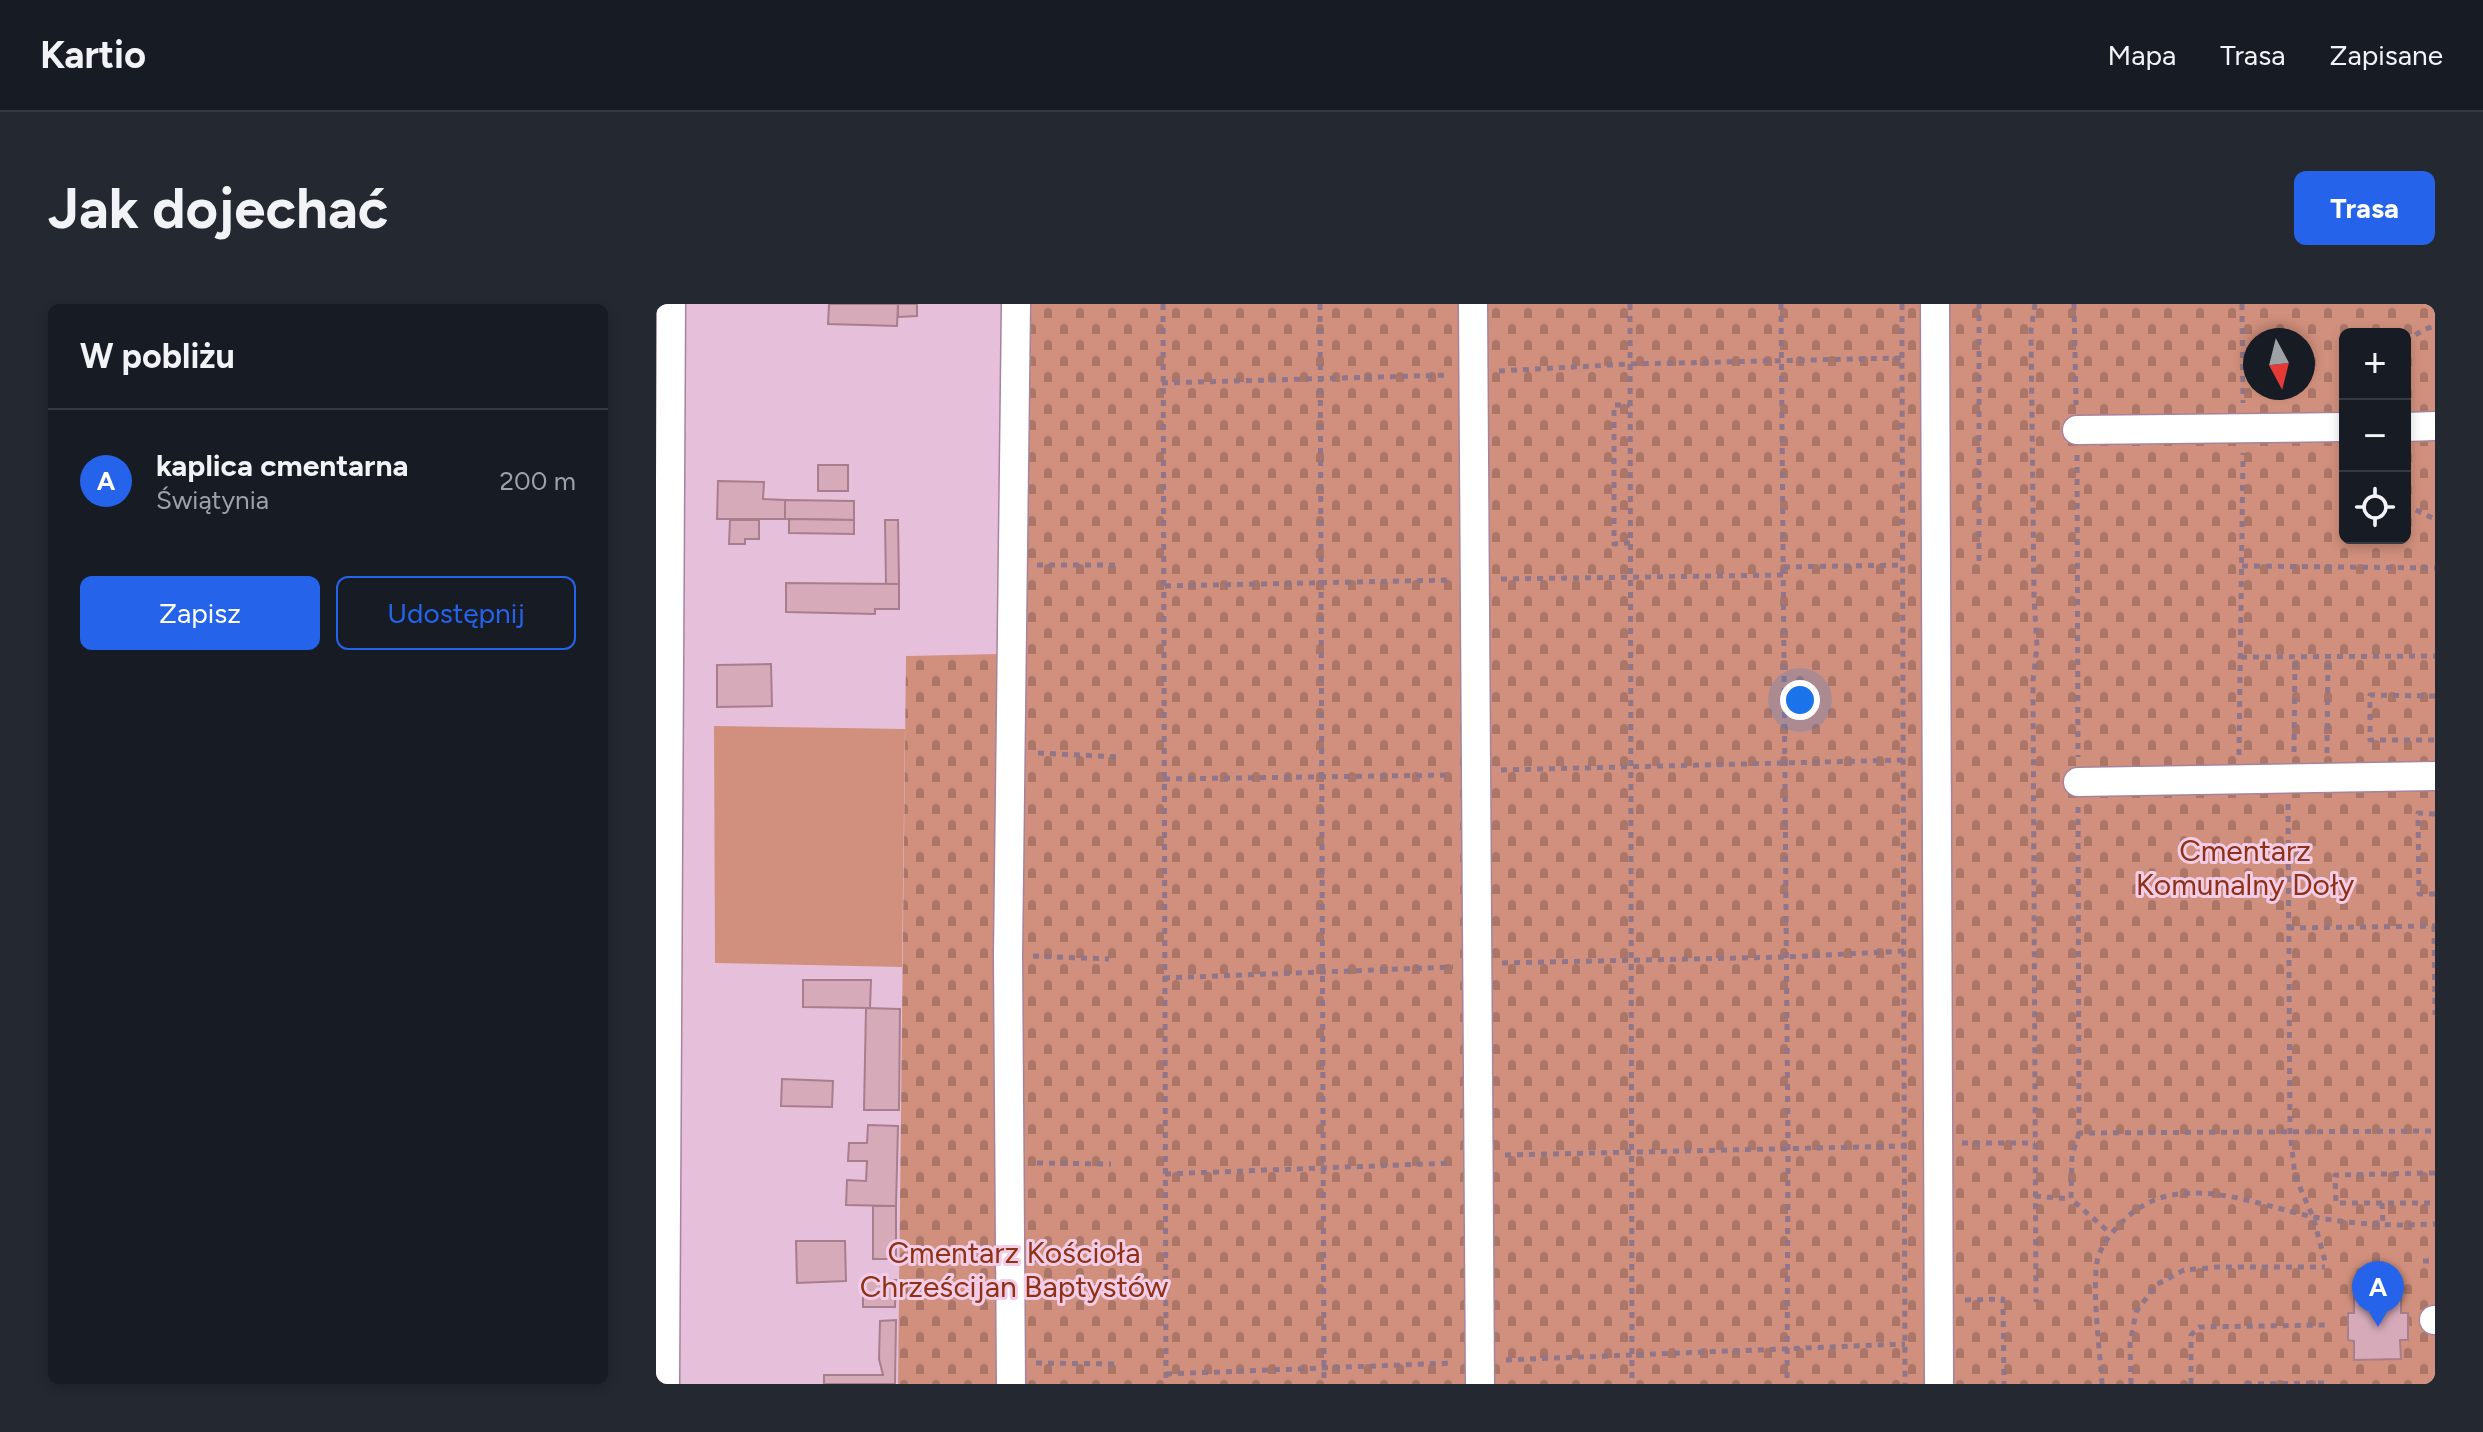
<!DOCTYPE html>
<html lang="pl">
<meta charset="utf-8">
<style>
:root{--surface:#171b24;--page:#242831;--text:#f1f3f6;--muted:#9ea1a6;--line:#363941;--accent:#2563eb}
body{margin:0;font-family:Figtree,sans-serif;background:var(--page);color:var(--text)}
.controls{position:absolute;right:24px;top:24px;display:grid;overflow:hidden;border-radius:12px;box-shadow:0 4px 12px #0003}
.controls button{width:72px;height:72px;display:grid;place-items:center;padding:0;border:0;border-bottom:2px solid var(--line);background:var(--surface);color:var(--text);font:40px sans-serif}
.compass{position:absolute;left:1587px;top:24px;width:72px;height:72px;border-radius:50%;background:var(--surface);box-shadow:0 4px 12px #0003;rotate:173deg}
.you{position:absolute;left:1144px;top:396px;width:28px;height:28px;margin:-20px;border:6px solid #fff;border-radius:50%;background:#1a73e8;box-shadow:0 0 0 12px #1a73e833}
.badge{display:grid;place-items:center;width:52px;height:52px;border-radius:50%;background:var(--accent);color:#fff;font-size:26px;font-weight:700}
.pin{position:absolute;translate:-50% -66px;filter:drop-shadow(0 2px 4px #0008)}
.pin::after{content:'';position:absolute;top:42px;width:28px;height:24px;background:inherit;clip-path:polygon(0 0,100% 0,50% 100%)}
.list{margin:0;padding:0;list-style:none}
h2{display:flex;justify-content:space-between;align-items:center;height:104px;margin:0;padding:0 32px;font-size:34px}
h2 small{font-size:26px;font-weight:400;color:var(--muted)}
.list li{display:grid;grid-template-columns:52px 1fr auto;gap:24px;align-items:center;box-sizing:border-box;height:144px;padding:0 32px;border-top:2px solid var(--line)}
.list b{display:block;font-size:30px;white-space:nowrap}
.list p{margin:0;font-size:26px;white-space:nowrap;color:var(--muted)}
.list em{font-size:26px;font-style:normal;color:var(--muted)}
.actions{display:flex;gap:16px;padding:24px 32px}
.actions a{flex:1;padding:18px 0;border:2px solid var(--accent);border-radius:12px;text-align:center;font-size:28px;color:var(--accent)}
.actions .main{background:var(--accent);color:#fff}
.icon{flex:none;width:44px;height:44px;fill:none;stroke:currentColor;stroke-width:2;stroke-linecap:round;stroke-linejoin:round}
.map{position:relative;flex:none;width:1779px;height:1080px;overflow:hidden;border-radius:12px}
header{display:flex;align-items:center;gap:48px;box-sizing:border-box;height:112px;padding:0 40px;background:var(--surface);border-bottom:2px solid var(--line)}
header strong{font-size:38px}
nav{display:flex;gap:44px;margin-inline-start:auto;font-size:28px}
.intro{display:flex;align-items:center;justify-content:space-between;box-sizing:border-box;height:192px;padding:0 48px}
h1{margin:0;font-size:56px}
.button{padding:20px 36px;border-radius:12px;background:var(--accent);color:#fff;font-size:28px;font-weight:700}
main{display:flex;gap:48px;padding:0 48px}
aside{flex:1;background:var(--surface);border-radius:12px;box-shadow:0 4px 12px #0003}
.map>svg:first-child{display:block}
.green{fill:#d1907d}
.cemetery{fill:url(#cemetery-stones);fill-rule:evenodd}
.building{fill:#d6aab9;stroke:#a87e8c;stroke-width:2}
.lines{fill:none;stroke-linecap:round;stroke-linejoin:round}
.minor-casing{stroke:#a6839c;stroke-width:31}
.path{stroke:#907688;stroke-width:5;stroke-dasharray:6 6;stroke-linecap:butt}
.minor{stroke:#fff;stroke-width:28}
.labels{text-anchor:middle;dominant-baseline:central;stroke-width:6;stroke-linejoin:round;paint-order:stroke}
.park-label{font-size:30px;fill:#8e3114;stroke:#f3cde8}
</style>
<header>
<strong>Kartio</strong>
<nav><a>Mapa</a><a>Trasa</a><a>Zapisane</a></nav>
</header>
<div class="intro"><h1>Jak dojechać</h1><a class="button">Trasa</a></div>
<main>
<aside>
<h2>W pobliżu<small></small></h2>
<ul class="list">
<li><span class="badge">A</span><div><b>kaplica cmentarna</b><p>Świątynia</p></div><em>200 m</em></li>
</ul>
<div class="actions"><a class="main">Zapisz</a><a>Udostępnij</a></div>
</aside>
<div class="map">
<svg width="1779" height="1080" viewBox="0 0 1779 1080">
<defs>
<pattern id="cemetery-stones" width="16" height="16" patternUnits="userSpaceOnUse" patternTransform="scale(2)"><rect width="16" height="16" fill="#d1907d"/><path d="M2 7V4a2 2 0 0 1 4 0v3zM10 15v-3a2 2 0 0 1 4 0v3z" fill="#ab7668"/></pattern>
</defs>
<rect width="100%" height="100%" fill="#e6c0da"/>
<!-- green -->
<path class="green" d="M58,422L249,425L246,663L59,659Z"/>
<!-- cemetery -->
<path class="cemetery" d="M349,0H1779V1080H242L250,352L343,350ZM1689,30H1749V234H1689ZM1599,36H1647V84H1599Z"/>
<!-- building -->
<g class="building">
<path d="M173,0H242L241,22L172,20Z"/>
<path d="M242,0H261V12L242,13Z"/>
<rect x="162" y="161" width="30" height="26"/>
<path d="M62,177L108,178L107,195L129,196V215H61Z"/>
<path d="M129,196L198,197V216L129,215Z"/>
<path d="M133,215L198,216V230L133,229Z"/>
<path d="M74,216H103V235H89V240H73Z"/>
<path d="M229,216H242L243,280H230Z"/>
<path d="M130,279L243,280V305H219V310L130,308Z"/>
<path d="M115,360L116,402L61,403V361Z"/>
<path d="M147,676H215L214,704L147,703Z"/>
<path d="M210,704L244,705L243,806H208Z"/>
<path d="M126,775L177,777L176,803L125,802Z"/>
<path d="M212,821L242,822L240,902L190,901L191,876L210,877L211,857H192L193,839H211Z"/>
<rect x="217" y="902" width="23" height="53"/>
<path d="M140,937H189L190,977L141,979Z"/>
<path d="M207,976H240L239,1003H207Z"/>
<path d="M1698,989H1745V1009H1752V1036H1744L1745,1055L1698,1056V1037L1692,1036V1009H1698Z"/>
<path d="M240,1016L239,1080H168V1071H227L223,1055L224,1017Z"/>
</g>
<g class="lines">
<defs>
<g id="minor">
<path d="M817,0L824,1080"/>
<path d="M1279,0L1283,1080"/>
<path d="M1749,123L1779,122"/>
<path d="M1421,126L1689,123"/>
<path d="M1422,478L1779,472"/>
<path d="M1778,1016H1779"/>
<path d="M9,1080L15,0"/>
<path d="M355,1080L352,652L360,0"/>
</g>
</defs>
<!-- minor casing -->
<use href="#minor" class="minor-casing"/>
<!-- path -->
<g class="path">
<path d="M507,0L510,1080"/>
<path d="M664,0L668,1080"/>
<path d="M974,0L976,1080"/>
<path d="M1125,0L1132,845L1131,1080"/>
<path d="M1246,0V54"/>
<path d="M1379,0L1375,26L1378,294L1381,342L1377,377L1380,998"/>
<path d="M1418,0L1420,101"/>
<path d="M1586,0L1587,99"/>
<path d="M1749,37L1769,25L1779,22"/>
<path d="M843,67L974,60L1246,54L1249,1080"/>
<path d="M506,79L793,71"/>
<path d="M1421,151L1422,453"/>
<path d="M1749,201L1779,215"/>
<path d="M974,239L958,240V101H974"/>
<path d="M1323,257V0"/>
<path d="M381,261H461"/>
<path d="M1586,262L1779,264"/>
<path d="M1128,263L1248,261"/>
<path d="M845,275L1128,271"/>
<path d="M509,282L791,276"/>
<path d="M1585,353L1779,352"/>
<path d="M1779,392L1714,391V436H1779"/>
<path d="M1638,448L1639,353"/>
<path d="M382,449L463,453"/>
<path d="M1671,449L1672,352"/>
<path d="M1583,451L1587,149"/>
<path d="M845,466L1247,456"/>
<path d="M508,475L795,471"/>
<path d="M1632,500L1634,828L1639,872L1657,913L1669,957"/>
<path d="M1422,503L1423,829L1779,827"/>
<path d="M1779,510L1762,509L1763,590H1779"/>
<path d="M1778,622L1779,711"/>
<path d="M1632,624L1779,622"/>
<path d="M377,652L453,655"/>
<path d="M846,659L1130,653L1249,647"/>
<path d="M508,674L797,663"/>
<path d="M1423,829L1416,851L1415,895L1454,929"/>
<path d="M1306,839H1379"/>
<path d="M849,851L1249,842"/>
<path d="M381,859L455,860"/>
<path d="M1779,869L1679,871L1680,899H1779"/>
<path d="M509,870L796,859"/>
<path d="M1379,892L1415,895"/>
<path d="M1726,899L1727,922"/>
<path d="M1767,957H1779"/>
<path d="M1309,996L1347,995L1348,1080"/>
<path d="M850,1056L1249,1040"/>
<path d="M380,1059L460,1060"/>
<path d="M510,1070L796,1059"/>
<path d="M1446,1080C1444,1046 1436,991 1441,958C1444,942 1456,928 1467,917C1521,864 1595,900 1658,913C1701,921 1736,922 1779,920"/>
<path d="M1475,1080L1474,1040L1480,1008L1500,981L1528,966L1562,963H1669"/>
<path d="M1535,1080V1031L1543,1023L1669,1021"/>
<path d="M1590,1080L1669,1079"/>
</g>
<!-- minor -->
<use href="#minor" class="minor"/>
</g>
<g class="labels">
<!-- park labels -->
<g class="park-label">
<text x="1589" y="546">Cmentarz<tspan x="1589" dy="34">Komunalny Doły</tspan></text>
<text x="358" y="948">Cmentarz Kościoła<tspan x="358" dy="34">Chrześcijan Baptystów</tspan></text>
</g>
</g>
</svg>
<div class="controls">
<button>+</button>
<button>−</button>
<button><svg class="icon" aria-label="locate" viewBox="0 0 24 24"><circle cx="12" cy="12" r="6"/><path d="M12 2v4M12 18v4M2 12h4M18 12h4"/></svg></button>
</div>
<svg class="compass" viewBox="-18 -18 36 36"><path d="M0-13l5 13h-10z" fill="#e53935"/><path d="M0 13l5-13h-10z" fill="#9ea1a6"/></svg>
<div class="you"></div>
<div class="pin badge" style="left:1722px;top:1023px">A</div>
</div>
</main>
